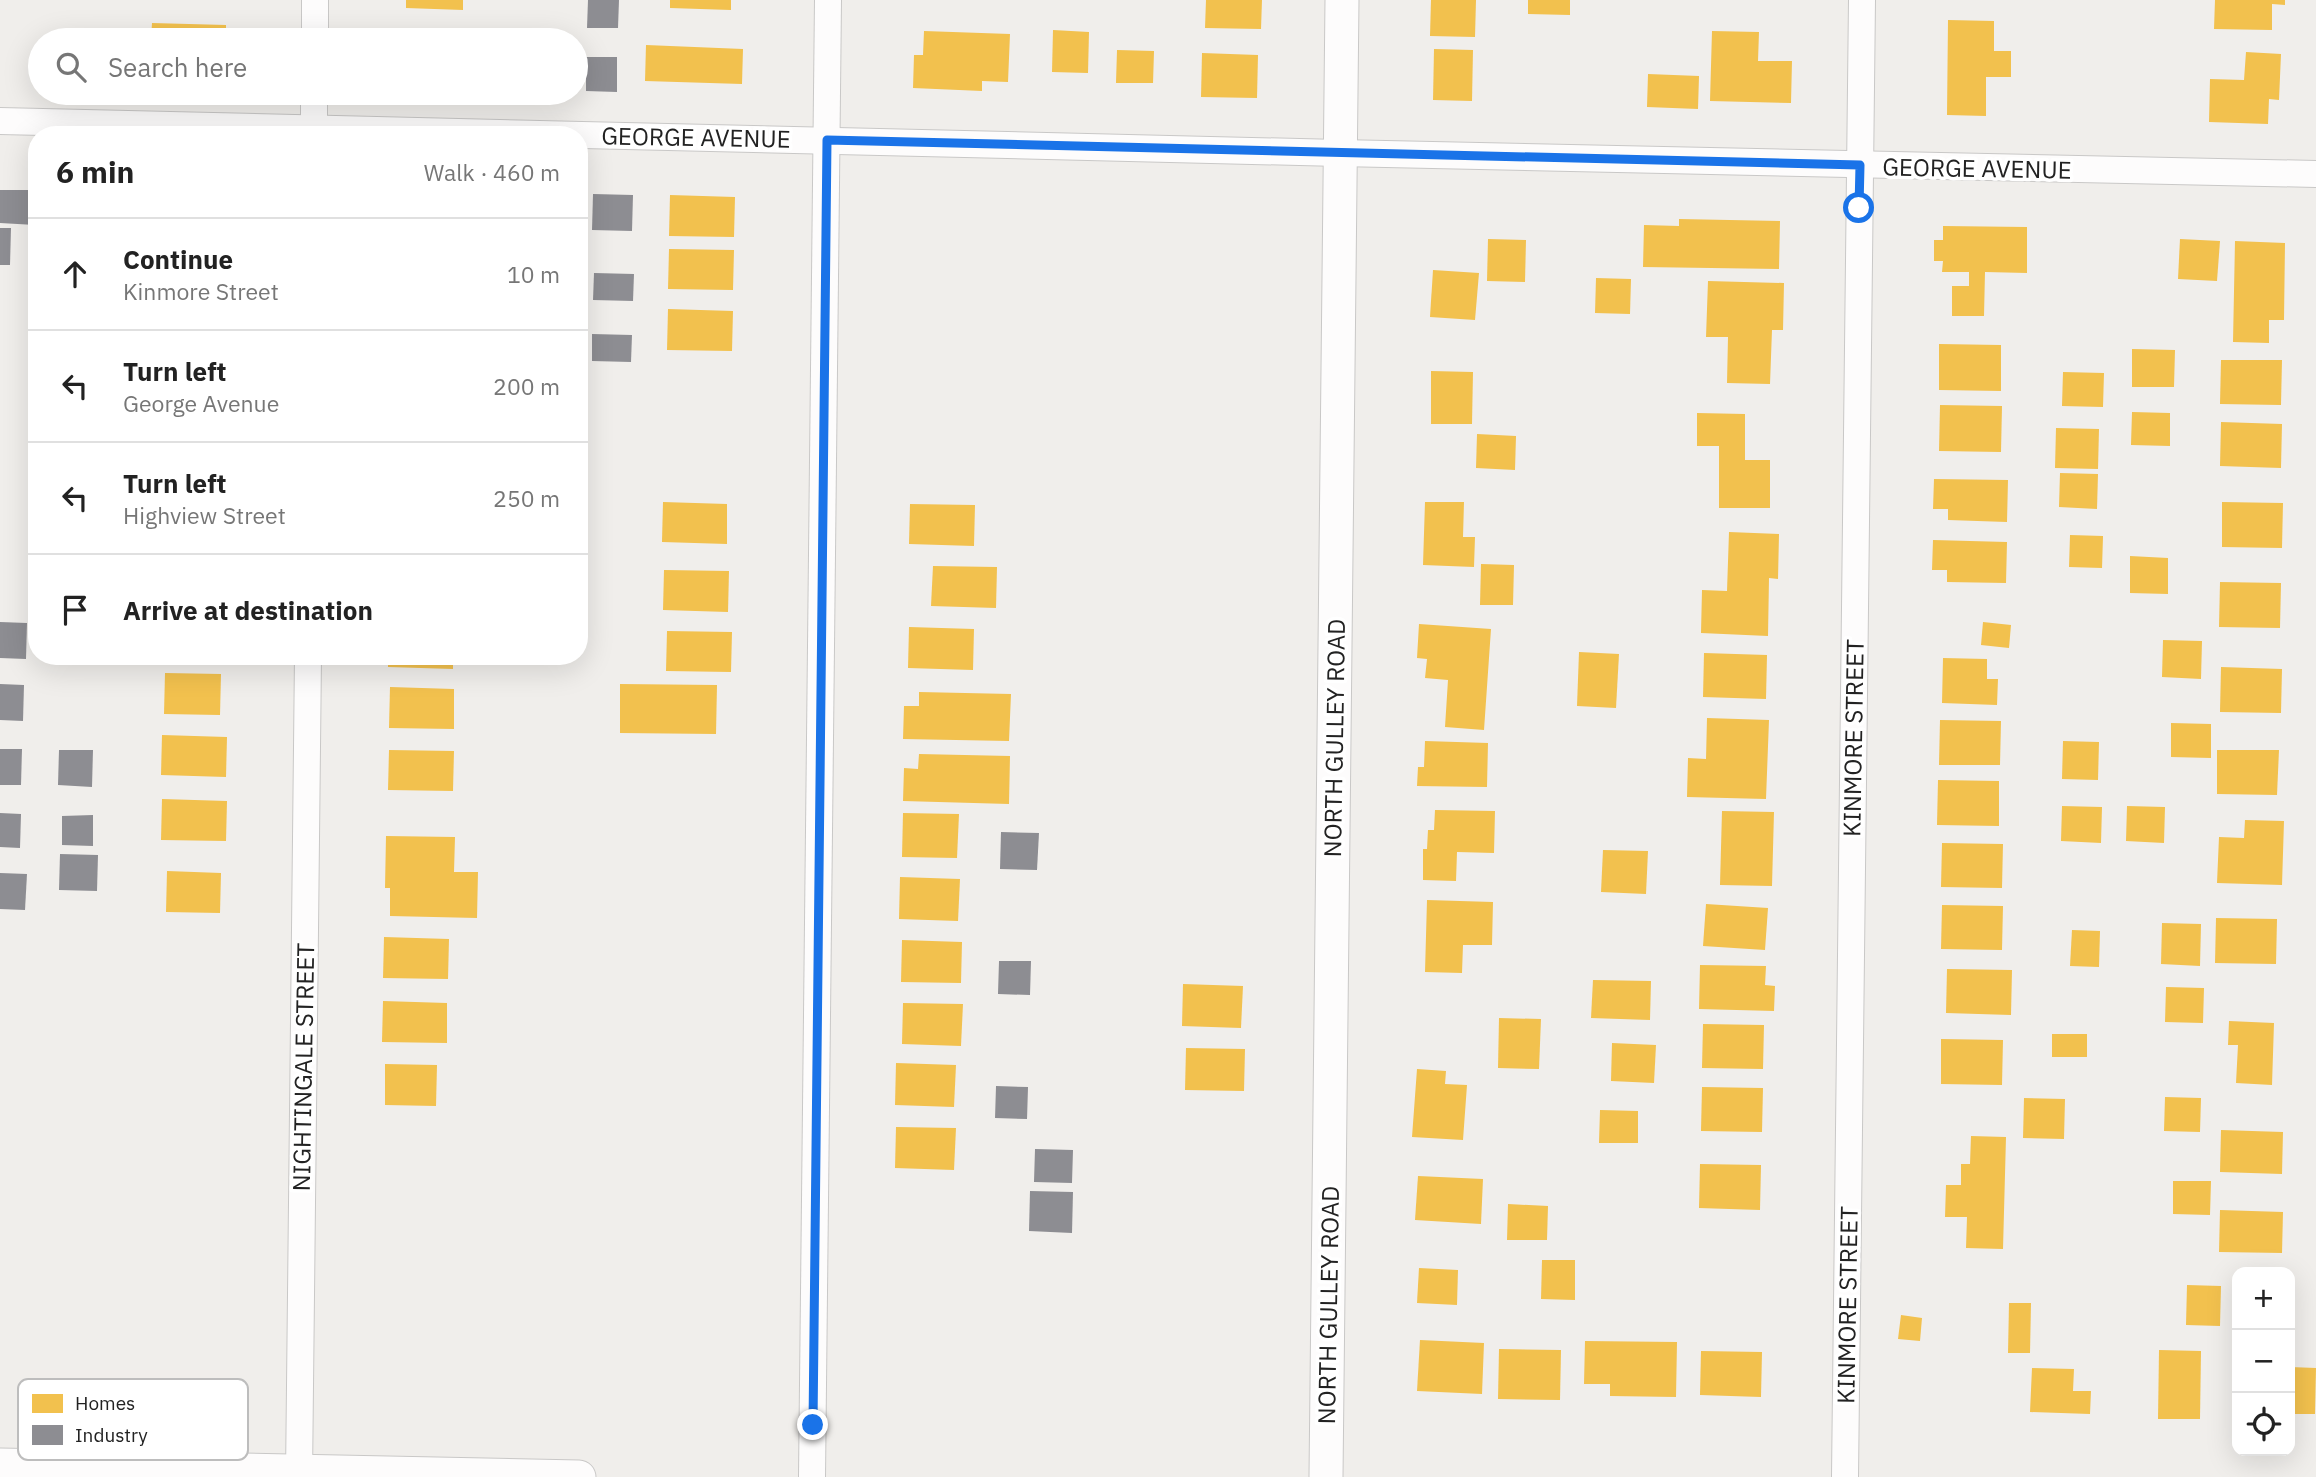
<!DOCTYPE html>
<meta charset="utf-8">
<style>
:root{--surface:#fff;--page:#f6f6f6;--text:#222;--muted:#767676;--line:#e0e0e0}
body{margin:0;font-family:"IBM Plex Sans",sans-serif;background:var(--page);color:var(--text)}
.controls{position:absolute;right:21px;bottom:21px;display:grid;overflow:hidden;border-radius:14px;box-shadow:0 7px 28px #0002}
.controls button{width:63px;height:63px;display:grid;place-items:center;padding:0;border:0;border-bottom:2px solid var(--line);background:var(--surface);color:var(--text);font:35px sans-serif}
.stop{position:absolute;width:21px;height:21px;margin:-16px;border:5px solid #1a73e8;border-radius:50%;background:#fff}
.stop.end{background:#1a73e8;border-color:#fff;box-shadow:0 2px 7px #0008}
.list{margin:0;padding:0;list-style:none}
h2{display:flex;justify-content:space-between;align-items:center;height:91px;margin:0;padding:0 28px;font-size:30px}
h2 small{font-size:23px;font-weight:400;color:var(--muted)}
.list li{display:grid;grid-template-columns:46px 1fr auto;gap:21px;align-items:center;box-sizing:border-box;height:112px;padding:0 28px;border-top:2px solid var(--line)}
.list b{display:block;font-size:26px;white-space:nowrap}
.list p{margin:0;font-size:23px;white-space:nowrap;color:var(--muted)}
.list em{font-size:23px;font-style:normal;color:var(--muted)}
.icon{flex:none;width:38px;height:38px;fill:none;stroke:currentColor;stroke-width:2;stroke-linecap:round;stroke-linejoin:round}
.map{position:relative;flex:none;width:2316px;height:1477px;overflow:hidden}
.search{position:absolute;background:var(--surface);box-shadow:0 7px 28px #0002;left:28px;top:28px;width:560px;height:77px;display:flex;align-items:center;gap:18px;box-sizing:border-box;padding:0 24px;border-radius:38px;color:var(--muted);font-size:26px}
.panel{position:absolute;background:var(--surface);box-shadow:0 7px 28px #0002;left:28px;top:126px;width:560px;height:539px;border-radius:28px}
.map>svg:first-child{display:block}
.homes{fill:#f2c14e}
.industry{fill:#8d8d92}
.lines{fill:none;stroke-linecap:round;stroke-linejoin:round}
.minor-casing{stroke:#c9c8c7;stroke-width:28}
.tertiary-casing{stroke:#c9c8c7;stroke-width:35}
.minor{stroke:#fdfcfc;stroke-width:26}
.tertiary{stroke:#fdfcfc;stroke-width:33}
.route{stroke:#1a73e8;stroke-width:9}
.labels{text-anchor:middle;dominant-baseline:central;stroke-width:7;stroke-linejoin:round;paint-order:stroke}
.street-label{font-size:24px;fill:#222;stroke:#fff}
.key{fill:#fff;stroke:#bdbdbd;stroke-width:2}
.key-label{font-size:19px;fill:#222}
</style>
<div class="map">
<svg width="2316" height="1477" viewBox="0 0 2316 1477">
<rect width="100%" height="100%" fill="#f0eeeb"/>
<!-- homes -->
<g class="homes">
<path d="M406,0H463V10L406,8Z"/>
<path d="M670,0H731V10L670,8Z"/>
<path d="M1206,0H1262L1261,29L1205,28Z"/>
<path d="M1431,0H1476L1475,37L1430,36Z"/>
<path d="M1528,0H1570V15L1528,14Z"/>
<path d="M2215,0H2285V5L2272,4V30L2214,29Z"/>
<path d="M1948,20L1994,21V51H2011V77H1986V116L1947,115Z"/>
<path d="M152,23L226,25V40H151Z"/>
<path d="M394,29L475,31V40H394Z"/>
<path d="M1053,30L1089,32L1088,73L1052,72Z"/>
<path d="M924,31L1010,34L1008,82L982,81V91L913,88L914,55H923Z"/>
<path d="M1712,31L1759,32L1758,61H1792L1791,103L1710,101Z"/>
<path d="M646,45L743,49L742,84L645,81Z"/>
<path d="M1434,49L1473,50L1472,101L1433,100Z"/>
<path d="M1117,50L1154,51L1153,83H1116Z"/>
<path d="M2246,52L2281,54L2279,100L2269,99L2268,124L2209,122L2210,79L2244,80Z"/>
<path d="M1202,53L1258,55L1257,98L1201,97Z"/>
<path d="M1648,74L1699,76L1698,109L1647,107Z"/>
<path d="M670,195L735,197L734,237L669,236Z"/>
<path d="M1679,219L1780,221L1779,269L1643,267L1644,225L1679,226Z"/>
<path d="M1943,226L2027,227V273L1985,272L1984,316H1952V286H1969V272H1942L1943,261H1934V240H1943Z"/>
<path d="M1488,239L1526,240L1525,282L1487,281Z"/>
<path d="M2180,239L2220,241L2217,281L2178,279Z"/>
<path d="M2235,241L2285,243L2284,320H2269V343L2233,342Z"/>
<path d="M669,249L734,250L733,290L668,289Z"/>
<path d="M1433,270L1479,273L1475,320L1430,317Z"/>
<path d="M1596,278L1631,279L1630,314L1595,313Z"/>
<path d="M1708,281L1784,283L1783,330H1772L1770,384L1727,383L1728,337H1706Z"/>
<path d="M668,309L733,311L732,351L667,350Z"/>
<path d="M1939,344L2001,345V391L1939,390Z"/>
<path d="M2132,349L2175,350L2174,387H2132Z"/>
<path d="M2221,360H2282L2281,405L2220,404Z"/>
<path d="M1431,371L1473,372L1472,424H1431Z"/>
<path d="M2063,372L2104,373L2103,407L2062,406Z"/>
<path d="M1940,405L2002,406L2001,452L1939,451Z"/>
<path d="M2132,412L2170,413V446L2131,445Z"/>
<path d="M1697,413L1745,414V460H1770V508H1719V446H1697Z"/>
<path d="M2221,422L2282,424L2281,468L2220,466Z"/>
<path d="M2056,428L2099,429L2098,469L2055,468Z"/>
<path d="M1477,434L1516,436L1515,470L1476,468Z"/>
<path d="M2060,473L2098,474L2097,509L2059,507Z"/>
<path d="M1934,479L2008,480L2007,522L1948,520V509H1933Z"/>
<path d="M663,502L727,504V544L662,542Z"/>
<path d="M1425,502H1464L1463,537H1475L1474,567L1423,565Z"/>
<path d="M2222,502L2283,503L2282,548L2222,547Z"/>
<path d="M910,504L975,505L974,546L909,544Z"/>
<path d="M1729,532L1779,534L1778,579L1769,578L1768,636L1701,633L1702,590L1727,591Z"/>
<path d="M2070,535L2103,536L2102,568L2069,567Z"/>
<path d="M1933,540L2007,542L2006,583L1947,582V570H1932Z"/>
<path d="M2130,556L2168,558V594L2130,593Z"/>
<path d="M1481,564L1514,565L1513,605H1480Z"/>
<path d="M933,566L997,567L996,608L931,606Z"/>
<path d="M664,570L729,571L728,612L663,610Z"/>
<path d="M2220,582L2281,583L2280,628L2219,627Z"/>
<path d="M1983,622L2011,625L2009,648L1981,645Z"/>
<path d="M1419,624L1491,629L1484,730L1445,727L1448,680L1425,678L1427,659L1417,658Z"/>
<path d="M909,627L974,629L973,670L908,668Z"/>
<path d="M667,631L732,632L731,672L666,671Z"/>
<path d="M2163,640L2202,641L2201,679L2162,677Z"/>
<path d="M1579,652L1619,654L1616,708L1577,706Z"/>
<path d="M1704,653L1767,655L1766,699L1703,697Z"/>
<path d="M388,656H453V669L388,667Z"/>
<path d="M1943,658L1987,659V679H1998L1997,705L1942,703Z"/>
<path d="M2221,667L2282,669L2281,713L2220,712Z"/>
<path d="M165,673L221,674L220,715L164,714Z"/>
<path d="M620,684L717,685L716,734L620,733Z"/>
<path d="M390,687L454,689V729L389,728Z"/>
<path d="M919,692L1011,694L1009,741L903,739L904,706H919Z"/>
<path d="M1707,718L1769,720L1766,799L1687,797L1688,758L1706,759Z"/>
<path d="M1940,720L2001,721L2000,765H1939Z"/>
<path d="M2171,723L2211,724V758L2171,757Z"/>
<path d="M162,735L227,737L226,777L161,775Z"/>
<path d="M1425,741L1488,743L1487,787L1417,786L1418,767H1424Z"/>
<path d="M2063,741L2099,742L2098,780L2062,779Z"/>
<path d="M389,750L454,751L453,791L388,790Z"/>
<path d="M2217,750H2279L2277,795L2217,794Z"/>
<path d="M919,754L1010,756L1009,804L903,801L904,768L918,769Z"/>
<path d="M1938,780L1999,781V826L1937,825Z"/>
<path d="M162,799L227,801L226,841L161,840Z"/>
<path d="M2062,806L2102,807L2101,843L2061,841Z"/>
<path d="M2127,806L2165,807L2164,843L2126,841Z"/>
<path d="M1435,810L1495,811L1494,853L1457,852L1456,881L1423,880V849H1427L1428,830H1434Z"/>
<path d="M1722,811L1774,812L1772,886L1720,885Z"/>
<path d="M903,813L959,814L957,858L902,857Z"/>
<path d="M2245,820L2284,821L2282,885L2217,883L2219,837L2244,838Z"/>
<path d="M386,836L455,837L454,872H478L477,918L390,916V888H385Z"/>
<path d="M1942,843L2003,844L2002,888L1941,887Z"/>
<path d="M1603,850L1648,851L1646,894L1601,892Z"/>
<path d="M167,871L221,873L220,913L166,912Z"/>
<path d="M900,877L960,879L958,921L899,919Z"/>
<path d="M1427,900L1493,902L1492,945H1463L1462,973L1425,972Z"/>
<path d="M1706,904L1768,908L1765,950L1703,946Z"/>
<path d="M1942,905L2003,906L2002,950L1941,949Z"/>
<path d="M2216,918L2277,919L2276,964L2215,963Z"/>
<path d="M2162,923L2201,924L2200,966L2161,964Z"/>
<path d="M2072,930L2100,931L2099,967L2070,966Z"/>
<path d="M384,937L449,939L448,979L383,978Z"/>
<path d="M902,940L962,942L961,983L901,982Z"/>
<path d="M1700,965L1766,966L1765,985L1775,986L1774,1011L1699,1009Z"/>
<path d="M1947,969L2012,970L2011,1015L1946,1013Z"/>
<path d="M1593,980L1651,981L1650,1020L1591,1018Z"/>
<path d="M1183,984L1243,986L1241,1028L1182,1026Z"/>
<path d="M2166,987L2204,988L2203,1023L2165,1022Z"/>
<path d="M383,1001L447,1003V1043L382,1042Z"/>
<path d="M903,1003L963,1004L961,1046L902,1044Z"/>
<path d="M1499,1018L1541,1019L1539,1069L1498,1068Z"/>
<path d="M2229,1021L2274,1023L2272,1085L2236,1083L2238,1045H2228Z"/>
<path d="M1703,1024L1764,1025L1763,1069L1702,1068Z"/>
<rect x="2052" y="1034" width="35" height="23"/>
<path d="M1941,1039L2003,1040L2002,1085L1941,1084Z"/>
<path d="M1612,1043L1656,1045L1654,1083L1611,1081Z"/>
<path d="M1186,1048L1245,1049L1244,1091L1185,1090Z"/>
<path d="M896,1063L956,1065L954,1107L895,1105Z"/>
<path d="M385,1064L437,1065L436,1106L385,1105Z"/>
<path d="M1417,1069L1446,1071L1445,1084L1467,1085L1463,1140L1412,1137Z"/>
<path d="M1702,1087L1763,1088L1762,1132L1701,1131Z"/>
<path d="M2165,1097L2201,1098L2200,1132L2164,1131Z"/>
<path d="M2024,1098L2065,1099L2064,1139L2023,1138Z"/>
<path d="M1600,1110L1638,1111V1143H1599Z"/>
<path d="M896,1127L956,1128L954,1170L895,1168Z"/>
<path d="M2221,1130L2283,1132L2282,1174L2220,1172Z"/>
<path d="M1971,1136L2006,1137L2003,1249L1966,1248L1967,1217H1945L1946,1185H1961V1164H1970Z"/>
<path d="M1700,1164L1761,1165L1760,1210L1699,1208Z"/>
<path d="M1418,1176L1483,1179L1481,1224L1415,1220Z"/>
<path d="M2173,1181H2211L2210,1215L2173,1214Z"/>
<path d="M1508,1204L1548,1206L1547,1240H1507Z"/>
<path d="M2220,1210L2283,1212L2282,1253L2219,1252Z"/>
<path d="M1542,1260H1575V1300L1541,1299Z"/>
<path d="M1419,1268L1458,1270L1457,1305L1417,1303Z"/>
<path d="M2187,1285L2221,1286L2220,1326L2186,1325Z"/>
<path d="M2009,1303H2031L2030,1353H2008Z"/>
<path d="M1901,1315L1922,1318L1920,1341L1898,1339Z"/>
<path d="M1420,1340L1484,1343L1482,1394L1417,1391Z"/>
<path d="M1585,1341L1677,1342L1676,1397L1610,1396V1384H1584Z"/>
<path d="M1499,1349L1561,1350L1560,1400L1498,1399Z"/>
<path d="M2159,1350L2201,1351L2200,1419H2158Z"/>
<path d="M1701,1351L1762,1352L1761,1397L1700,1395Z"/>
<path d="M2290,1367L2316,1368L2315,1414H2290Z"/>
<path d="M2032,1368L2074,1369L2073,1391H2091L2090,1414L2030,1412Z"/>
</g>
<!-- industry -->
<g class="industry">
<path d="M588,0H619L618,28H587Z"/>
<path d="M586,57H617V92L586,91Z"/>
<path d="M0,190H36L35,225L0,223Z"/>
<path d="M593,194L633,195L632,231L592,230Z"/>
<path d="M0,228H11L10,265H0Z"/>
<path d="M594,273L634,274L633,301L593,300Z"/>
<path d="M592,334L632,335L631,362L592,361Z"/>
<path d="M0,622L27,623L26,659L0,658Z"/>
<path d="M0,684L24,685L23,721L0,720Z"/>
<path d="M0,749H22L21,785H0Z"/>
<path d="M59,750H93L92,787L58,785Z"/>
<path d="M0,813L21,814L20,848L0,847Z"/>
<path d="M93,815V846L62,845V816Z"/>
<path d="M1001,832L1039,833L1037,870L1000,869Z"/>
<path d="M60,854L98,855L97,891L59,890Z"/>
<path d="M0,873L27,874L25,910L0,909Z"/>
<path d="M999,961H1031L1030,995L998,994Z"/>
<path d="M996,1086L1028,1087L1027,1119L995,1118Z"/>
<path d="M1035,1149L1073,1150L1072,1183L1034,1182Z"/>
<path d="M1030,1191L1073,1192L1072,1233L1029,1231Z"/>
</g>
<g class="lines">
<defs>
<g id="minor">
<path d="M315,40V0"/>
<path d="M0,121L1339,153L2316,174"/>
<path d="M314,135V93"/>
<path d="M299,1477L308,656"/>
<path d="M812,1477L828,0"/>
<path d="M1845,1477L1862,0"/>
</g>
<g id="tertiary">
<path d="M0,1465L579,1477"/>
<path d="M1326,1477L1342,0"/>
</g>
</defs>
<!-- minor casing -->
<use href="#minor" class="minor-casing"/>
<!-- tertiary casing -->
<use href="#tertiary" class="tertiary-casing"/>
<!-- minor -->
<use href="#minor" class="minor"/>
<!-- tertiary -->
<use href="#tertiary" class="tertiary"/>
</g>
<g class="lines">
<!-- route -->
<path class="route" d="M813,1425L827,140L1860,165L1859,208"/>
</g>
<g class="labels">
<!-- street labels -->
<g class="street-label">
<text transform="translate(696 137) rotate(1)">GEORGE AVENUE</text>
<text transform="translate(1977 168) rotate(1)">GEORGE AVENUE</text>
<text transform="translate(1334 738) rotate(-89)">NORTH GULLEY ROAD</text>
<text transform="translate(1853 738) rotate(-89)">KINMORE STREET</text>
<text transform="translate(303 1067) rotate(-89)">NIGHTINGALE STREET</text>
<text transform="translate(1328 1305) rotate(-89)">NORTH GULLEY ROAD</text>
<text transform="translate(1847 1305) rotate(-89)">KINMORE STREET</text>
</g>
</g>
<!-- legend -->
<rect x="18" y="1379" width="230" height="81" rx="10" class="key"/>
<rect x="32" y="1394" width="31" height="19" fill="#f2c14e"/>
<rect x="32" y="1425" width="31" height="20" fill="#8d8d92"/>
<g class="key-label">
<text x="75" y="1410">Homes</text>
<text x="75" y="1442">Industry</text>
</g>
</svg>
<div class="controls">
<button>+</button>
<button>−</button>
<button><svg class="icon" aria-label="locate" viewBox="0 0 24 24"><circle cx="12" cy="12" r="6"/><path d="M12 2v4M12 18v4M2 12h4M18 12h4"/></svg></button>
</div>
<div class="stop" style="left:1859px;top:208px"></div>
<div class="stop end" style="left:813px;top:1425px"></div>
<div class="search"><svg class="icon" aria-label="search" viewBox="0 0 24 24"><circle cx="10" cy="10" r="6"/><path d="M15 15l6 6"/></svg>Search here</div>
<section class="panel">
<h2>6 min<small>Walk · 460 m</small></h2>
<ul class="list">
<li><svg class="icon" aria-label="ahead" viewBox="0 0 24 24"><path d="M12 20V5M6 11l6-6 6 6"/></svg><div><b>Continue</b><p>Kinmore Street</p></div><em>10 m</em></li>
<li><svg class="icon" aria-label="left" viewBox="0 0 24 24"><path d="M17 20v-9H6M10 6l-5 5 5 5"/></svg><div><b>Turn left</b><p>George Avenue</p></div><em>200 m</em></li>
<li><svg class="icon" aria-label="left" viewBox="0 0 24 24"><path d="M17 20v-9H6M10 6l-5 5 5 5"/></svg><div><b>Turn left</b><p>Highview Street</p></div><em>250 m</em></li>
<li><svg class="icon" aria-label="arrive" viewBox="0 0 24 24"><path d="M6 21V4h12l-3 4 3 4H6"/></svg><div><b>Arrive at destination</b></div></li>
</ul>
</section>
</div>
